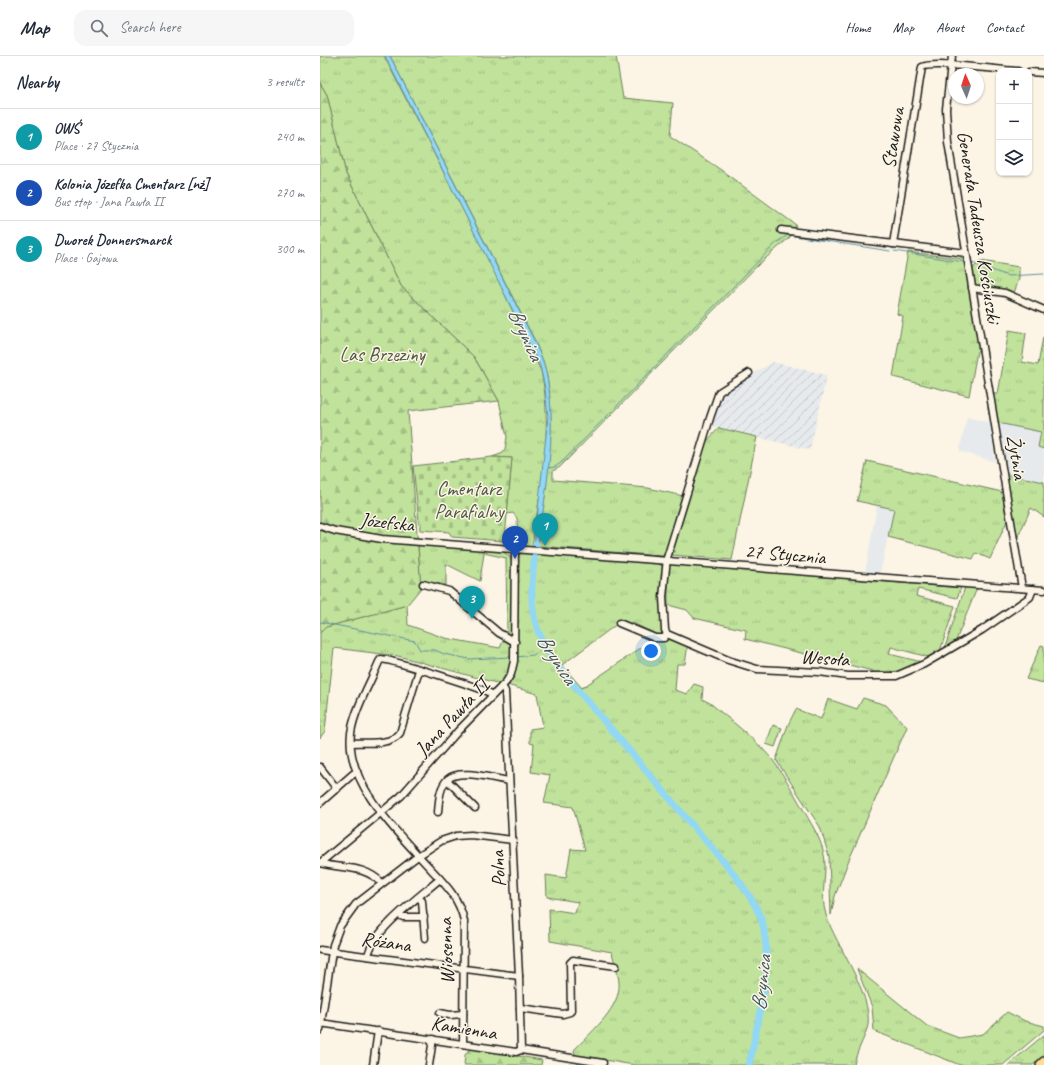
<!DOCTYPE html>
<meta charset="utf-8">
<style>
:root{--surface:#fff;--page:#f6f6f7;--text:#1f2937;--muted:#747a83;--line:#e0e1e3;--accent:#db2777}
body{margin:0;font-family:Caveat,sans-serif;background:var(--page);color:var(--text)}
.controls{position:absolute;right:12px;top:12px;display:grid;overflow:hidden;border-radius:8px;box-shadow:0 1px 3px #0004}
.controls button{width:36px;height:36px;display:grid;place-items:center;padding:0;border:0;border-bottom:1px solid var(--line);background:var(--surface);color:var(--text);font:20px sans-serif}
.compass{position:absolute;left:628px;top:12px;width:36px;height:36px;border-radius:50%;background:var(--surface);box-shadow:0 1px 3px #0004;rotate:357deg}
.you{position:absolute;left:331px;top:595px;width:14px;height:14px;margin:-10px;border:3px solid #fff;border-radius:50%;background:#1a73e8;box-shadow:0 0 0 6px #1a73e833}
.badge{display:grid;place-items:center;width:26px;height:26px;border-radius:50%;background:var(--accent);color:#fff;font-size:13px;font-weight:700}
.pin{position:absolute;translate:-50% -33px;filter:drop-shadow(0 1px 2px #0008)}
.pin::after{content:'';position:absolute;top:21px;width:14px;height:12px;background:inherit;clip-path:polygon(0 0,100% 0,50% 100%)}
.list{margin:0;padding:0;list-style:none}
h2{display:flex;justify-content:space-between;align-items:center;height:52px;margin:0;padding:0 16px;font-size:17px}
h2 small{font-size:13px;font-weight:400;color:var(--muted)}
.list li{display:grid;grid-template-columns:26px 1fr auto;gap:12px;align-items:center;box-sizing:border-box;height:56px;padding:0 16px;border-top:1px solid var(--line)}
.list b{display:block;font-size:15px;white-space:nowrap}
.list p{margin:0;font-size:13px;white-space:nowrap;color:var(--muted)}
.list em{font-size:13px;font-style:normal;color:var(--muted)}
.icon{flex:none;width:22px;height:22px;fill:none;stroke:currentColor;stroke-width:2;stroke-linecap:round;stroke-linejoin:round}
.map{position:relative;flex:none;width:724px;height:1009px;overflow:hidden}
header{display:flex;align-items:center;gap:24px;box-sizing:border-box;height:56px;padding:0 20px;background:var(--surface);border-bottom:1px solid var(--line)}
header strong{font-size:19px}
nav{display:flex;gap:22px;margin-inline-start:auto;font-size:14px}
.search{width:280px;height:36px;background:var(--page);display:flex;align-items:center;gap:10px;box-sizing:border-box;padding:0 14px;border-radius:12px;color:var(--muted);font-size:15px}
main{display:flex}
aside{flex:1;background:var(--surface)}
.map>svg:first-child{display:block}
.built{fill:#e7eaec}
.industrial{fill:url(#industrial-furrows)}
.grass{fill:url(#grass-tufts);stroke:#6e7f5c}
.forest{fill:url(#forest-firs);stroke:#6e7f5c}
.cemetery{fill:url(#cemetery-stones);stroke:#6e7f5c}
.pitch{fill:#c0e29b;stroke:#6e7f5c}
.water{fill:#92d8f4;stroke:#638d9e}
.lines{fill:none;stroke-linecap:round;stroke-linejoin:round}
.stream{stroke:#638d9e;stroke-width:1}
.river{stroke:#92d8f4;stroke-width:7}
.minor-casing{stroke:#1c1c1c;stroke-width:9}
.highway-casing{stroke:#1c1c1c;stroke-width:12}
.minor{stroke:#fcf5e5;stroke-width:6}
.highway{stroke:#fedd96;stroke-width:9}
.labels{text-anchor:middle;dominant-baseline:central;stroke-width:3;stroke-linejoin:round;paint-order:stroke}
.street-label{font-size:20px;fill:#1c1c1c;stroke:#fcf5e5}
.park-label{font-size:20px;fill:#4d5742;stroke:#fcf5e5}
.water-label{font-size:21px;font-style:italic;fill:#3f545d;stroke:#fcf5e5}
</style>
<header>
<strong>Map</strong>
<div class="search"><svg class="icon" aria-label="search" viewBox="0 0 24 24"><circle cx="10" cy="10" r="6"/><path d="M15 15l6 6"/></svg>Search here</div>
<nav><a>Home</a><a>Map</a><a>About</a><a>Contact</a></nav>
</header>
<main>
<aside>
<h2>Nearby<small>3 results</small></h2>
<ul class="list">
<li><span class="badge" style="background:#0f9aa8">1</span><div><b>OWŚ</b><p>Place · 27 Stycznia</p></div><em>240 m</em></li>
<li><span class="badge" style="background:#1a4fb4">2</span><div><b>Kolonia Józefka Cmentarz [nż]</b><p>Bus stop · Jana Pawła II</p></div><em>270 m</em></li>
<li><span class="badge" style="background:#0f9aa8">3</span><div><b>Dworek Donnersmarck</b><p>Place · Gajowa</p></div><em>300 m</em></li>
</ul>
</aside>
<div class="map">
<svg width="724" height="1009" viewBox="0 0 724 1009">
<defs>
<pattern id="industrial-furrows" width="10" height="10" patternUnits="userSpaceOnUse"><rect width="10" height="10" fill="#e7eaec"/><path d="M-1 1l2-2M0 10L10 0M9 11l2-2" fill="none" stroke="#c6c8ca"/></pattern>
<pattern id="grass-tufts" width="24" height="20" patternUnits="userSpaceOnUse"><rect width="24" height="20" fill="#c0e29b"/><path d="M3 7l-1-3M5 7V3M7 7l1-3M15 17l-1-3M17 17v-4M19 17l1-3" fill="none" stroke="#a4c185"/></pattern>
<pattern id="forest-firs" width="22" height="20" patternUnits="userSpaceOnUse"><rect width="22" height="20" fill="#c0e29b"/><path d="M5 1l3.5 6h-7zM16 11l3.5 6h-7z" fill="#a4c185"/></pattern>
<pattern id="cemetery-stones" width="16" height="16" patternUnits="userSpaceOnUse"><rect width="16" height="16" fill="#c0e29b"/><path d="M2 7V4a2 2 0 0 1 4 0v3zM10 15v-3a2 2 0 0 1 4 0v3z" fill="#a4c185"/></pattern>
</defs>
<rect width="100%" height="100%" fill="#fcf5e5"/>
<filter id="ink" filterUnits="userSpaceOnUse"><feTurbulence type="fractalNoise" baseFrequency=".025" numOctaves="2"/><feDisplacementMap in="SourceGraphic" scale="8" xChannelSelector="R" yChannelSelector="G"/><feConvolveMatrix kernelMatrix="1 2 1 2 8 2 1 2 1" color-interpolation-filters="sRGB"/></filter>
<g filter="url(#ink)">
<!-- built -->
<g class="built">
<path d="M647,361L671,367L675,406L639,395Z"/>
<path d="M678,367L721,376L718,391L724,393V426L686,418Z"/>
<path d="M557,449L574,453L560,518L545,517Z"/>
</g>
<!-- industrial -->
<path class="industrial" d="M453,306L507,319L490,394L390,370L399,340L406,333Z"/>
<!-- grass -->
<g class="grass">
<path d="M0,0H64L171,209L221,315C234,373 220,433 212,491L198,490L197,462L193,457L187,458L192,402L172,401L181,398L185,393L187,381L179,345L154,301L81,230L26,118L7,39L0,27Z"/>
<path d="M70,0H296L303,42L353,47L350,80L401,114L476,169L470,181L438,209L240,411L233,415V424L328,432L363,440L346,497L342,500L218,490C225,434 237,377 227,321C225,308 219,295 214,283Z"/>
<path d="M588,196L644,203L660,294L657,295L649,340L573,321L583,260L577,258Z"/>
<path d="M661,205L699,211V223L694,237L655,230L652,213Z"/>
<path d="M689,274L706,277L702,306L718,309L723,281H724V393L718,391L721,376L678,367L673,338H678Z"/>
<path d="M399,372L437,381L412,504L352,499L386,386Z"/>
<path d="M547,405L682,436L687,465L670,503L656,497L653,503L568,481L574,453L537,445Z"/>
<path d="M686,418L724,426V461L711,452L697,483Z"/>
<path d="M98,486L182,495L189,500L192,506L191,604L187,619L180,628L78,600L14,592L5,675L0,682V577L5,571L87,549L88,569L125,582L180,592L187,576L186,502L164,497L160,525L126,508V529L100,524Z"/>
<path d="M206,496L338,507L343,511L341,532L342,578L337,579L311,566L308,573L297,568L242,609L262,632L334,583L341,586L351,582L368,588L365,608H357L355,634L367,638L374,628L383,631L382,643L390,647C410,664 433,681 451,702C463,717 473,736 483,753C490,766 499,779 503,794C509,815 499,837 506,859C516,890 552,936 548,969C545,983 536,995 534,1009H314L255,999L254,994C269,978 297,955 299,932C300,921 294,907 292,896L230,885L229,853L255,857L258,846L227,841L226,819L246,822L251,793L265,794L253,751L224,747L230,719L211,716L214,688L210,687V673L223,671L217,638L187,629L195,615L198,500L201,496Z"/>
<path d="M350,508L641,532L637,542L598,533L596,540L635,550L620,595L608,601L571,591L569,598L602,606L581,615L553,618V615L425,583L426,574L374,562L367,554L348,549V512Z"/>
<path d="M645,531L657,532L635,587L624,594Z"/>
<path d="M721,589L724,590V627L706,623Z"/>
<path d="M543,642L566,649L587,671L528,806L515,840L511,859L509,800L500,771L456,704L468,669L476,653L501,663L508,643L537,653Z"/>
<path d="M537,913L607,970L639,982L663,978L687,956L705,965L724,970V974L683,1009H640L554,975L552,951Z"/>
<path d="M724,979V1000L713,1009H688Z"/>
</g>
<!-- forest -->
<g class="forest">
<path d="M0,27L7,39L26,118L81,230L154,301L179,345L88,355L101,532L87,549L6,571L0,577Z"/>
<path d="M150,992L222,1004L221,1009H144L145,999Z"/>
</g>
<!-- cemetery -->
<path class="cemetery" d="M172,401L192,402L185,482L183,485L132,481L129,476L100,474L93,410Z"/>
<!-- pitch -->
<path class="pitch" d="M453,669L462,672L455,691L446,688Z"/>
<!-- water -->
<path class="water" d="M65,0H70L215,286C218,294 223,303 225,312C239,369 226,432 218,490H214L228,361L225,332L220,310L164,196Z"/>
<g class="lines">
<!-- stream -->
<g class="stream">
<path d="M574,195L644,206"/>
<path d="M652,207L688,220L724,218"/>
<path d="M228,412L235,411L242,406L457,186L468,179L570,195"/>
<path d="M0,566L95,585L100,594H115L124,598L149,603L192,601"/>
<path d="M197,601L213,599L226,592"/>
</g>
<!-- river -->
<path class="river" d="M216,488C213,515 208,546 217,572C221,583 227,594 233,605C278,657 322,710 366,762C388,788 435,836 443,869C453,916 438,963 429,1009"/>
<defs>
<g id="minor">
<path d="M632,0L626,53L628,86L702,532"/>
<path d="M709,16L724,17"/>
<path d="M461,174L646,197"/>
<path d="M573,188L602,11C612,5 682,14 698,15"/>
<path d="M652,232L685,237L724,254"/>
<path d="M429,317L399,336L390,362L347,502L343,541L345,574L347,578L408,604L437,613L499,616L528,620H576L604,608L623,597L662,574L710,541L713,533"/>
<path d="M0,470L15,475L62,483L724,534"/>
<path d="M103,528L129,535L179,577L195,586"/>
<path d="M299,567L335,582H344L347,578"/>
<path d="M182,630L185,635L199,920L201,994"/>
<path d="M31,687C46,686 70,690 80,677L99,614"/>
<path d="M0,711L17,733"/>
<path d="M127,724L155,752"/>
<path d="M0,747L33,718L37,716"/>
<path d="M118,756C119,746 119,731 128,723C140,712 174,723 189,725"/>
<path d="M0,807L81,740L138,675L186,626L191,618L194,605L195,493"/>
<path d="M0,807C23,814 43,808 62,827"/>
<path d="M99,842L102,845L105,882"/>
<path d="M79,859L83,861H104"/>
<path d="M0,894L199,920"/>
<path d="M48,900C52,875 100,840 120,823"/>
<path d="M200,952L243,958L250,956L251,954L250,907L253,904L296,910"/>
<path d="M120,957L130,959L143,958"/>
<path d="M0,967L196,996L201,994L283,1007"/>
<path d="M0,974L13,889L20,870L36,848L98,800L121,785L136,780L151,779L193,784"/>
<path d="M143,988L144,865C139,841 124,827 108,810C77,776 25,727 31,677C34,655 50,627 59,606L61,603C72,604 167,633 173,639"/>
<path d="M53,1009L58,975"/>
<path d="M109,1009L113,983"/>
</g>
<path id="highway" d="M721,1009L724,1006"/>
</defs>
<!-- minor casing -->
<use href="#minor" class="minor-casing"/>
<!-- highway casing -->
<use href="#highway" class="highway-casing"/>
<!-- minor -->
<use href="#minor" class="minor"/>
<!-- highway -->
<use href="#highway" class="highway"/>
</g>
</g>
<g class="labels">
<!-- street labels -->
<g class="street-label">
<text transform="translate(573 82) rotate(-81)">Stawowa</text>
<text transform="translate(659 171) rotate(81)">Generała Tadeusza Kościuszki</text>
<text transform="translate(697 401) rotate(81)">Żytnia</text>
<text transform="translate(67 466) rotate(6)">Józefska</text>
<text transform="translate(465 498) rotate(5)">27 Stycznia</text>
<text transform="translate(505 602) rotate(4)">Wesoła</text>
<text transform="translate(132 661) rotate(-47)">Jana Pawła II</text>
<text transform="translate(178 813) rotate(-93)">Polna</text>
<text transform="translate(66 886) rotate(8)">Różana</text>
<text transform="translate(126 895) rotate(-92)">Wiosenna</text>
<text transform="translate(144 972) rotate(9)">Kamienna</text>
</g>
<!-- park labels -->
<g class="park-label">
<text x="62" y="298">Las Brzeziny</text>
<text x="149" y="432">Cmentarz<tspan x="149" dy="23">Parafialny</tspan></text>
</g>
<!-- water labels -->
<g class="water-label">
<text transform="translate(206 278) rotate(65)">Brynica</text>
<text transform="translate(237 603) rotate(57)">Brynica</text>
<text transform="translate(441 927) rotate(-84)">Brynica</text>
</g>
</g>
</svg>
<div class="controls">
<button>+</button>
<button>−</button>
<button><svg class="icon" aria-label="layers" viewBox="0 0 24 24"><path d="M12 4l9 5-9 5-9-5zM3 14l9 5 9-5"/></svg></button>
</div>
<svg class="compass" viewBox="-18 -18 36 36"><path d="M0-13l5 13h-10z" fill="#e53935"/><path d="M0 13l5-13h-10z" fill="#747a83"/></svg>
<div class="you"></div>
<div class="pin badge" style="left:225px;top:490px;background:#0f9aa8">1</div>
<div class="pin badge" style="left:195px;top:503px;background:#1a4fb4">2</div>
<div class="pin badge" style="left:152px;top:563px;background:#0f9aa8">3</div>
</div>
</main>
